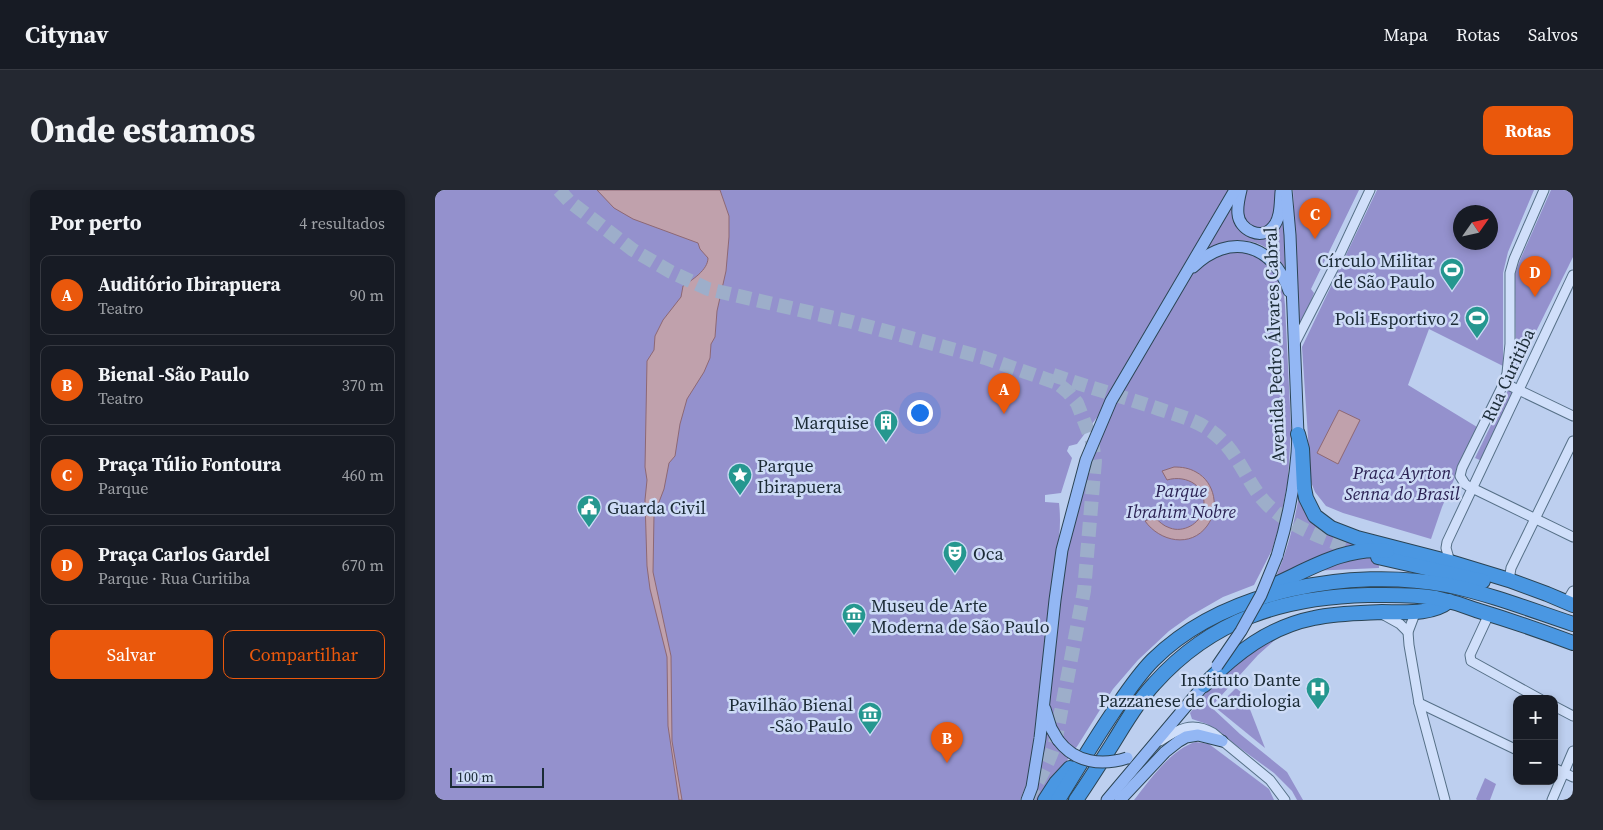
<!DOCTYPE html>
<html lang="pt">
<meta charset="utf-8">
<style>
:root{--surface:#171b24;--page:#242831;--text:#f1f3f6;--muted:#9ea1a6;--line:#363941;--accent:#ea580c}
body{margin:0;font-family:"Source Serif 4",serif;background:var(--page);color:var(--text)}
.controls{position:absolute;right:15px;bottom:15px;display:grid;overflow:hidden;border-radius:10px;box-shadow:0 2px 8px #0003}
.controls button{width:45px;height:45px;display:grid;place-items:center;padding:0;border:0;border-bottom:1px solid var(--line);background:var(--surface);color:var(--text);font:25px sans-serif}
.compass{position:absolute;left:1018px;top:15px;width:45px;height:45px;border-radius:50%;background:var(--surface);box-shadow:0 2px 8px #0003;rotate:56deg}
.scale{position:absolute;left:15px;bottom:12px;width:94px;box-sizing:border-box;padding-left:5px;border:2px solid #1b2b36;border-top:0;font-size:14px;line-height:18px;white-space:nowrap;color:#1b2b36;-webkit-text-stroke:4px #cddbf6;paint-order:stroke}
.you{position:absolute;left:484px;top:222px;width:18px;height:18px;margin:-12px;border:4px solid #fff;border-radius:50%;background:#1a73e8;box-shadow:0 0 0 8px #1a73e833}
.badge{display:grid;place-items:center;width:32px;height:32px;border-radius:50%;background:var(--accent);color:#fff;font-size:16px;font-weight:700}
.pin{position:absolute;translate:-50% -41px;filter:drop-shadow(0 1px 2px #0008)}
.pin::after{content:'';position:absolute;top:26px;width:18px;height:15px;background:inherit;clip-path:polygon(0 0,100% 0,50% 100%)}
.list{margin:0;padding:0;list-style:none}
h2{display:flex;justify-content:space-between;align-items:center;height:65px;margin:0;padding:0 20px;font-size:21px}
h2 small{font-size:16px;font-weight:400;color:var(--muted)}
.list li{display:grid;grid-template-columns:32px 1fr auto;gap:15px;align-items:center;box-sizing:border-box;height:80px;margin:0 10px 10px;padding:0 10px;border:1px solid var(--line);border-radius:10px}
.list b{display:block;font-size:19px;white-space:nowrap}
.list p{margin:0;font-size:16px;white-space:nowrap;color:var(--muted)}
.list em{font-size:16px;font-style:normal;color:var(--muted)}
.actions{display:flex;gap:10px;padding:15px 20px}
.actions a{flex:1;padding:11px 0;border:1px solid var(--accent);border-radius:10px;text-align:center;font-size:18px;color:var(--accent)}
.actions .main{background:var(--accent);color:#fff}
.map{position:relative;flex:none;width:1138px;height:610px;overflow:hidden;border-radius:10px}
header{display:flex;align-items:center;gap:30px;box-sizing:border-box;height:70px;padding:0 25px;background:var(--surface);border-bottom:1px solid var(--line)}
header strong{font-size:24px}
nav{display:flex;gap:28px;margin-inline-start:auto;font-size:18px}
.intro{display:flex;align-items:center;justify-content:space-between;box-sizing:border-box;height:120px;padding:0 30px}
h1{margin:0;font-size:35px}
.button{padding:12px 22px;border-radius:10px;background:var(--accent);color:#fff;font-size:18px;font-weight:700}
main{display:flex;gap:30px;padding:0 30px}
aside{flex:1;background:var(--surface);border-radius:10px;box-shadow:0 2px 8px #0003}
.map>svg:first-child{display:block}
.green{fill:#9491cd;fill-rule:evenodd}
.water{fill:#c0a1ac;stroke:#8d6874}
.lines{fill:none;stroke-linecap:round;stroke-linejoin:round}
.highway-tunnel{stroke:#9daeca;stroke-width:14;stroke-dasharray:14 7;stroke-linecap:butt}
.minor-casing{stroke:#567087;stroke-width:11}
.major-casing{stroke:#2b4454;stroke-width:13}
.highway-casing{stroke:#2b4454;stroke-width:16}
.minor{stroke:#d0dffa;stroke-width:9}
.major{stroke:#93b7f4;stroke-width:11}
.highway{stroke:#4a97e2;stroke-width:14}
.major-bridge-casing{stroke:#2b4454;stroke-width:13;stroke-linecap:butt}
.major-bridge{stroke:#93b7f4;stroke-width:11}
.labels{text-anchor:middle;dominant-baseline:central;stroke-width:5;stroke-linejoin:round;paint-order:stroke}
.poi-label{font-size:18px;fill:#1b2b36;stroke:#cddbf6;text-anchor:end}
.street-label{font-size:18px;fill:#1b2b36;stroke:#cddbf6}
.park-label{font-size:18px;font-style:italic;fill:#2a2153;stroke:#cddbf6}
</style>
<header>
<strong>Citynav</strong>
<nav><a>Mapa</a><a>Rotas</a><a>Salvos</a></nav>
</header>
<div class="intro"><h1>Onde estamos</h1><a class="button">Rotas</a></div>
<main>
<aside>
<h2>Por perto<small>4 resultados</small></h2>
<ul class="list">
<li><span class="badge">A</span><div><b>Auditório Ibirapuera</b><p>Teatro</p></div><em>90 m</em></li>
<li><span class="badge">B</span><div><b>Bienal -São Paulo</b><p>Teatro</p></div><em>370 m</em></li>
<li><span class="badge">C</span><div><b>Praça Túlio Fontoura</b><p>Parque</p></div><em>460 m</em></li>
<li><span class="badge">D</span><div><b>Praça Carlos Gardel</b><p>Parque · Rua Curitiba</p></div><em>670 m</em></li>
</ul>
<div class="actions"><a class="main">Salvar</a><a>Compartilhar</a></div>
</aside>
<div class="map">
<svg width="1138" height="610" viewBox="0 0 1138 610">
<rect width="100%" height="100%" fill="#bdcfef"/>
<!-- green -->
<g class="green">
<path d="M0,0H793L685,184L666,222L642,254L634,256L632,261L637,268L626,303L610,305V312L624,313C626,331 625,347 621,364L594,588L585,610H0Z"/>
<path d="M808,0H844L837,34L823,41L808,34Z"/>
<path d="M858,0H924L876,99L879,103L875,113L877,114L867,133L864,132Z"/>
<path d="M942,0H1099L1073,62L1068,83V176L994,139L973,195L1042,237L1007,317L996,349L908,323L891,316L880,302L876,292L867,157ZM1026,22H1056V52H1026Z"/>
<path d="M1116,0H1138V67L1081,182L1080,84L1085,70Z"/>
<path d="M799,13L822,49C837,49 843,43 849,30L850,78C838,59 822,48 798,51C789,51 780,56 772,59Z"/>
<path d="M793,61L816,62L836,75L848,97L850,115L856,238L853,290L844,336L837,360L819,395L788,407L755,426L734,441L703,470L678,499L643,555L604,610H596L628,363L653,272L678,214L752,89C764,75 776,68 793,61Z"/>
<path d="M1074,198L1079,203L1047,271L1040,268Z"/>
<path d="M864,305L868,315L943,361L944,378L875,381L840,389C852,362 859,335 864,305Z"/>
<path d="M850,441L823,465L776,517L805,544L852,582L868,610H862L857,601L839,583L772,534L757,529L755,523L774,499L804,469Z"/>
<path d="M801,498L807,503L811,509L830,558L781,518Z"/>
<path d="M761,552L774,554L834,599L839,610H699C715,590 737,558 761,552Z"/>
<path d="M1050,588L1061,594L1055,610H1042L1041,609Z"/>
</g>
<!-- water -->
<g class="water">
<path d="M162,0H285L294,26V47L291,81L282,121L280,147L276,154L275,168L269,182L252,209L245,234L240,266L234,273L229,299L219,325L218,382L236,466L237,551L247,610H244L233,536L232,467L215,399L212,376L210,310L212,290L210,277L212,171L219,160L220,146L228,130L246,107L248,96C257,90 273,80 273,68L265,59L263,53L198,29L179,18Z"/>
<path d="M904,220L925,230L903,274L882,263Z"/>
<path d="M739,277C747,277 754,278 761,282C780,292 785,319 772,336C756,358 725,352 710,331L719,327C724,331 728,336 735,338C748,343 765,334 768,320C774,297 752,284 732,290L727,281Z"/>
</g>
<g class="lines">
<!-- highway-tunnel -->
<g class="highway-tunnel">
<path d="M124,0L134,11L198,60L236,82L273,99L417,132L550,168L622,193L633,202L642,213L657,251L660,271L649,401L620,553C614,573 604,589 594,607"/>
<path d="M618,185C653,197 689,207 724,219C742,225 761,230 776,241C800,258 808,283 824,305C847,336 895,351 930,363"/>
</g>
<defs>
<g id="minor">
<path d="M1109,0L1079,69L1075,83V154L1072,183L1069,193L1027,278L1025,286L1030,294L1033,296L1138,347"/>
<path d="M859,155L898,79L935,0"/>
<path d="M1069,193L1138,226"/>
<path d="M1015,372L1011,358L1012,352L1138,85"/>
<path d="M1074,390L1076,378L1138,251"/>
<path d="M1135,406L1138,401"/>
<path d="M981,421L973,442L974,455L984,513L1010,610"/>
<path d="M947,424L965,434L973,442"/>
<path d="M1054,424L1035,465L1036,471L1105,509"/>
<path d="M984,513L1082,560"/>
<path d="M1119,516L1138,526"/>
<path d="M725,551C743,539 757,531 778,543L835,590L850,610"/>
<path d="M1119,578L1138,587"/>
<path d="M1117,610L1138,561"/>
</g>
<g id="major">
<path d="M806,0C804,8 802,16 803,24C804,40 827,51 838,37C846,28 845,13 846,2"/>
<path d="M758,77C794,42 838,53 854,101"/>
<path d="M842,366C854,326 862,286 863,244L855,45L851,0"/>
<path d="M610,519L616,538L623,550"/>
<path d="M592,610L597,597L605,548L620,410L627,360L651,270L676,211L800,0"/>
<path d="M672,610L774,489"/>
<path d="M685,610L730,562L744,551L751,547L763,545L787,551"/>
</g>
<g id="highway">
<path d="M863,244L867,259L869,298L871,308L880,326L896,338L922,348L1015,372L1074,390L1112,404L1138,415"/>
<path d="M943,367L1048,391"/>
<path d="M832,398C870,382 909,355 952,361"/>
<path d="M769,495C801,463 834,437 879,428C901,423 925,423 947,422C968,422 997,425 1014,411"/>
<path d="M610,610L621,593L635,578"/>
<path d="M623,610C641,581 658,552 677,524C690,505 702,486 718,470C789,400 916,377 1012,395C1055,404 1096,420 1138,434"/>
<path d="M641,610C654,591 666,572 678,553C691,532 703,511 719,494C777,429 849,407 933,405C955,405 979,404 1001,408C1015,411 1028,415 1041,420C1074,430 1106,441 1138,453"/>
</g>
</defs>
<!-- minor casing -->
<use href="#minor" class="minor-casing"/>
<!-- major casing -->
<use href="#major" class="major-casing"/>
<!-- highway casing -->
<use href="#highway" class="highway-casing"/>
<!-- minor -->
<use href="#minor" class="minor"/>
<!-- major -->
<use href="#major" class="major"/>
<!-- highway -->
<use href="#highway" class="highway"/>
<defs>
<g id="major-bridge">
<path d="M782,476L806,441L826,405L842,366"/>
<path d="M623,550C640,573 667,576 692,568"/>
</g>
</defs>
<!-- major-bridge casing -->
<use href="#major-bridge" class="major-bridge-casing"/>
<!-- major-bridge -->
<use href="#major-bridge" class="major-bridge"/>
</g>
<!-- icons -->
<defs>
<symbol id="stadium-pin" viewBox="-11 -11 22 30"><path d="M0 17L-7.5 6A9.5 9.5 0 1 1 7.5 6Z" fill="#25978f" stroke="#cddbf6"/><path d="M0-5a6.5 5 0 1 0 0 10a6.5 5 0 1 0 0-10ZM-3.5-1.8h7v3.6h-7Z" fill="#fff"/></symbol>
<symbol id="building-pin" viewBox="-11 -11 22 30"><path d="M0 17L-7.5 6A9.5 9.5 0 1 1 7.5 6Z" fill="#25978f" stroke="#cddbf6"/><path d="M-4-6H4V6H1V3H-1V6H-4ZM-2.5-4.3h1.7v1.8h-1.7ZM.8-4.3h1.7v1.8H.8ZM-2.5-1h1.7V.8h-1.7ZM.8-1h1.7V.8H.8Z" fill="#fff"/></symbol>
<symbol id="sight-pin" viewBox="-11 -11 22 30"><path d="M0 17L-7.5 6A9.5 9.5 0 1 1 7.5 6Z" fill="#25978f" stroke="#cddbf6"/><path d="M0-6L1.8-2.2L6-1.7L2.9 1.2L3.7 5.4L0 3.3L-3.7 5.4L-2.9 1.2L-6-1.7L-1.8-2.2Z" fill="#fff"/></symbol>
<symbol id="civic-pin" viewBox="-11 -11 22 30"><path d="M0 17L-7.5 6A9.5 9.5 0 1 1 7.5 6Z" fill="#25978f" stroke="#cddbf6"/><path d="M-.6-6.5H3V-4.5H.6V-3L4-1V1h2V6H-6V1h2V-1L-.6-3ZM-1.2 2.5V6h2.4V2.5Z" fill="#fff"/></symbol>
<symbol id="theatre-pin" viewBox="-11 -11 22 30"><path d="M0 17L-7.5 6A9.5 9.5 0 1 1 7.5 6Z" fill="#25978f" stroke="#cddbf6"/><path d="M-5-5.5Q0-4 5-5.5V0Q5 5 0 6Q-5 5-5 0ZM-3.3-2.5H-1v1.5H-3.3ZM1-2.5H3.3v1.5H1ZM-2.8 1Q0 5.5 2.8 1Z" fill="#fff"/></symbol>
<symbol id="museum-pin" viewBox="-11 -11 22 30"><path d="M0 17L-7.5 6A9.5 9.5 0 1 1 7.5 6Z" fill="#25978f" stroke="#cddbf6"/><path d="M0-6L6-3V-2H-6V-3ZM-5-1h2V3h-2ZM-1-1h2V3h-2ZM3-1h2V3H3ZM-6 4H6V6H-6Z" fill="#fff"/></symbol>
<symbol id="hospital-pin" viewBox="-11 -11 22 30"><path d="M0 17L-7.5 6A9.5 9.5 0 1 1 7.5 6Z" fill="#25978f" stroke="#cddbf6"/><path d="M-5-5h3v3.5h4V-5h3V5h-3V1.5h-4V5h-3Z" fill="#fff"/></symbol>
</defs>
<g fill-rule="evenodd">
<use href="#stadium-pin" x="1003" y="66" width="28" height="38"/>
<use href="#stadium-pin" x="1028" y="114" width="28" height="38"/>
<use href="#building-pin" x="437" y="218" width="28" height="38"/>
<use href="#sight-pin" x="291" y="271" width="28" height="38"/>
<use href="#civic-pin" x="140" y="303" width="28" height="38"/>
<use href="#theatre-pin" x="506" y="349" width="28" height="38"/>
<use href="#museum-pin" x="405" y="411" width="28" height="38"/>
<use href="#hospital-pin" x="869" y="485" width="28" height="38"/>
<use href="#museum-pin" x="421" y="510" width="28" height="38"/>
</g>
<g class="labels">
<!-- poi labels -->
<g class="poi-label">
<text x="1000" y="70">Círculo Militar<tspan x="1000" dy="21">de São Paulo</tspan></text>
<text x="1024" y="128">Poli Esportivo 2</text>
<text x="434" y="232">Marquise</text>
<text x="322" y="275" text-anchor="start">Parque<tspan x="322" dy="21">Ibirapuera</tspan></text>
<text x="172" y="317" text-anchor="start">Guarda Civil</text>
<text x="538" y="363" text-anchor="start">Oca</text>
<text x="436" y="415" text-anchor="start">Museu de Arte<tspan x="436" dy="21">Moderna de São Paulo</tspan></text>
<text x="866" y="489">Instituto Dante<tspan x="866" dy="21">Pazzanese de Cardiologia</tspan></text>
<text x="418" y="514">Pavilhão Bienal<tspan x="418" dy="21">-São Paulo</tspan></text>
</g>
<!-- street labels -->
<g class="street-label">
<text transform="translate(839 155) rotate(-92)">Avenida Pedro Álvares Cabral</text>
<text transform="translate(1073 185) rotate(-65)">Rua Curitiba</text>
</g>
<!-- park labels -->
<g class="park-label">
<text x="967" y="282">Praça Ayrton<tspan x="967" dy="21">Senna do Brasil</tspan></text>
<text x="746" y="300">Parque<tspan x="746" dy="21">Ibrahim Nobre</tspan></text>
</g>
</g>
</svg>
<div class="controls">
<button>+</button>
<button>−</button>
</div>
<svg class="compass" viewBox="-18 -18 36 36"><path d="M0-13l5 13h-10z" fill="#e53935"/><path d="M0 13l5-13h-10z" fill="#9ea1a6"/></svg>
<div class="scale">100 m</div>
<div class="you"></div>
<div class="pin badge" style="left:569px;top:224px">A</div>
<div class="pin badge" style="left:512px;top:573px">B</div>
<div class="pin badge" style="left:880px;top:49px">C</div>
<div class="pin badge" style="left:1100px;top:107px">D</div>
</div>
</main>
